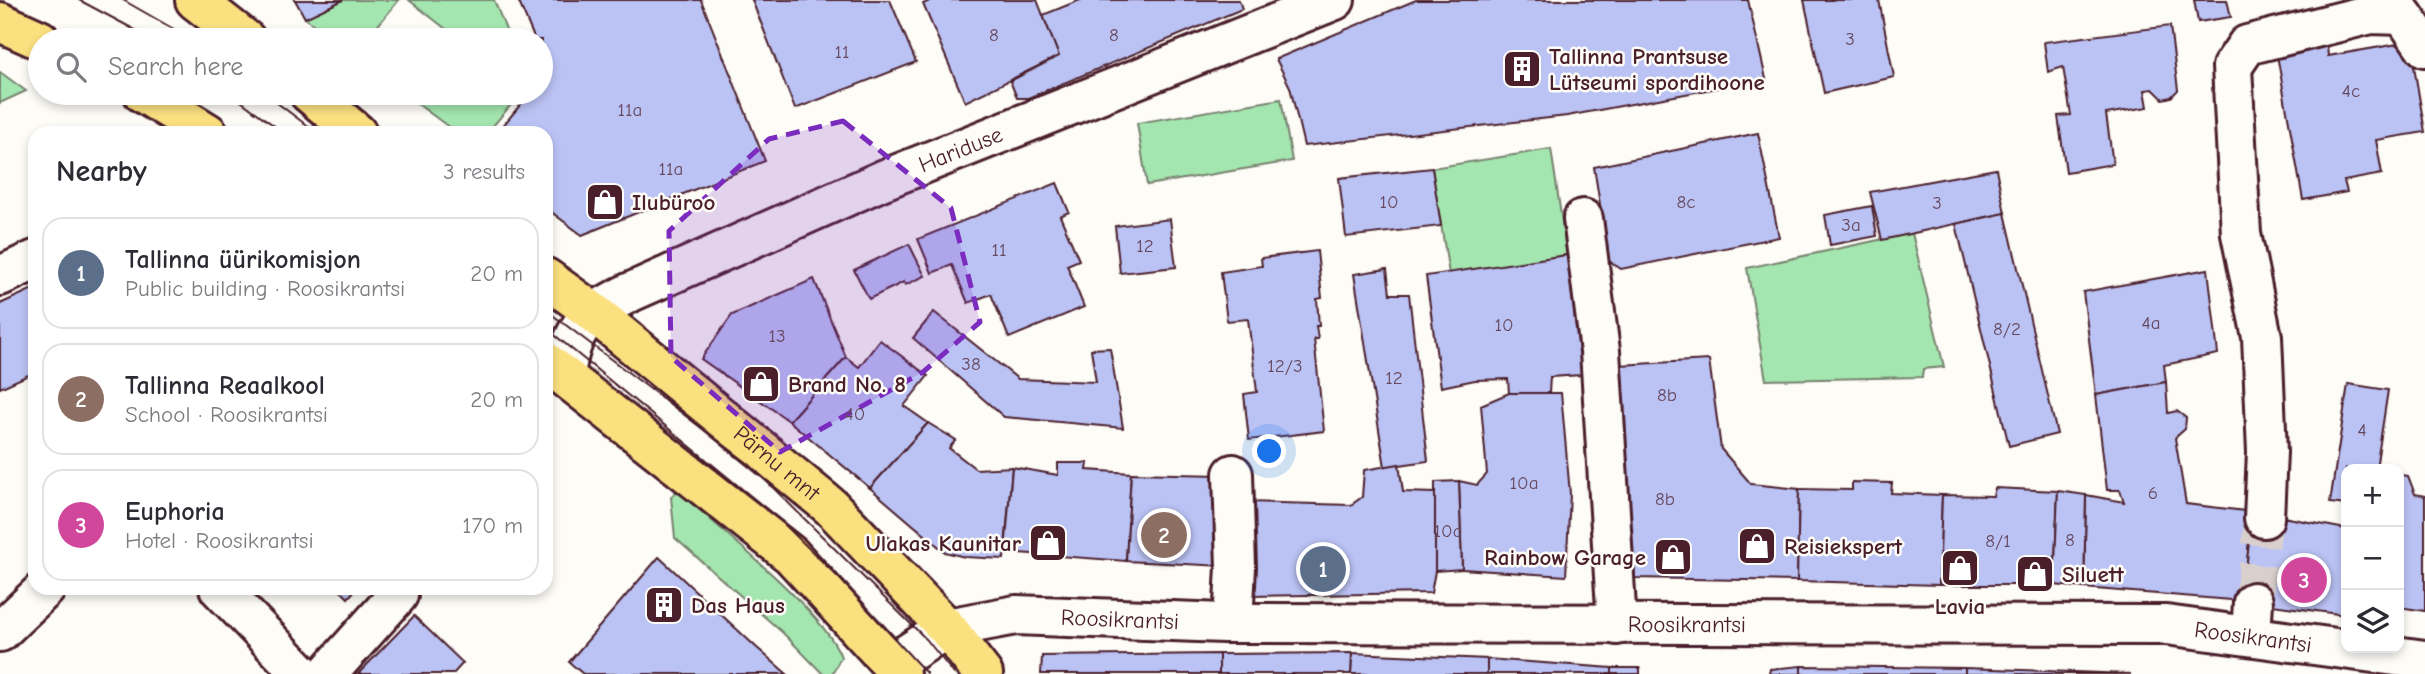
<!DOCTYPE html>
<meta charset="utf-8">
<style>
:root{--surface:#fff;--page:#f7f7f7;--text:#2b2b33;--muted:#7c7c81;--line:#e1e1e2;--accent:#4a1f2b}
body{margin:0;font-family:"Comic Neue",sans-serif;background:var(--page);color:var(--text)}
.controls{position:absolute;right:21px;bottom:21px;display:grid;overflow:hidden;border-radius:14px;box-shadow:0 4px 10px #0003}
.controls button{width:63px;height:63px;display:grid;place-items:center;padding:0;border:0;border-bottom:2px solid var(--line);background:var(--surface);color:var(--text);font:35px sans-serif}
.you{position:absolute;left:1270px;top:452px;width:24px;height:24px;margin:-18px;border:5px solid #fff;border-radius:50%;background:#1a73e8;box-shadow:0 0 0 10px #1a73e833}
.badge{display:grid;place-items:center;width:46px;height:46px;border-radius:50%;background:var(--accent);color:#fff;font-size:23px;font-weight:700}
.pin{position:absolute;translate:-50% -50%;border:4px solid #fff;box-shadow:0 2px 7px #0006}
.list{margin:0;padding:0;list-style:none}
h2{display:flex;justify-content:space-between;align-items:center;height:91px;margin:0;padding:0 28px;font-size:30px}
h2 small{font-size:23px;font-weight:400;color:var(--muted)}
.list li{display:grid;grid-template-columns:46px 1fr auto;gap:21px;align-items:center;box-sizing:border-box;height:112px;margin:0 14px 14px;padding:0 14px;border:2px solid var(--line);border-radius:21px}
.list b{display:block;font-size:26px;white-space:nowrap}
.list p{margin:0;font-size:23px;white-space:nowrap;color:var(--muted)}
.list em{font-size:23px;font-style:normal;color:var(--muted)}
.icon{flex:none;width:38px;height:38px;fill:none;stroke:currentColor;stroke-width:2;stroke-linecap:round;stroke-linejoin:round}
.map{position:relative;flex:none;width:2425px;height:674px;overflow:hidden}
.search{position:absolute;background:var(--surface);box-shadow:0 4px 10px #0003;left:28px;top:28px;width:525px;height:77px;display:flex;align-items:center;gap:18px;box-sizing:border-box;padding:0 24px;border-radius:38px;color:var(--muted);font-size:26px}
.panel{position:absolute;background:var(--surface);box-shadow:0 4px 10px #0003;left:28px;top:126px;width:525px;height:469px;border-radius:21px}
.map>svg:first-child{display:block}
.green{fill:#a4e6b0;stroke:#77826e;stroke-width:2}
.building{fill:#bbc3f5;stroke:#4a1f2b;stroke-width:2}
.lines{fill:none;stroke-linecap:round;stroke-linejoin:round}
.minor-tunnel{stroke:#d9d0ce;stroke-width:38;stroke-dasharray:38 19;stroke-linecap:butt}
.minor-casing{stroke:#4a1f2b;stroke-width:44}
.major-casing{stroke:#4a1f2b;stroke-width:44}
.minor{stroke:#fdfcf7;stroke-width:38}
.major{stroke:#fbe080;stroke-width:38}
.tram{stroke:#4a1f2b;stroke-width:2}
.marked{fill:#7b2cbf;fill-opacity:0.2;stroke:#7b2cbf;stroke-width:5;stroke-dasharray:14 9;stroke-linejoin:round}
.labels{text-anchor:middle;dominant-baseline:central;stroke-width:5;stroke-linejoin:round;paint-order:stroke}
.number-label{font-size:19px;fill:#66485e}
.poi-label{font-size:23px;font-weight:bold;fill:#4a1f2b;stroke:#fdfcf7;text-anchor:start}
.street-label{font-size:23px;fill:#4a1f2b;stroke:#fdfcf7}
</style>
<div class="map">
<svg width="2425" height="674" viewBox="0 0 2425 674">
<rect width="100%" height="100%" fill="#fdfcf7"/>
<filter id="ink" filterUnits="userSpaceOnUse"><feTurbulence type="fractalNoise" baseFrequency=".0143" numOctaves="2"/><feDisplacementMap in="SourceGraphic" scale="14" xChannelSelector="R" yChannelSelector="G"/><feConvolveMatrix kernelMatrix="1 2 1 2 8 2 1 2 1" color-interpolation-filters="sRGB"/></filter>
<g filter="url(#ink)">
<!-- green -->
<g class="green">
<path d="M343,0H399L366,40H334L305,18Z"/>
<path d="M409,0H494L510,40H460Z"/>
<path d="M0,72L26,91L0,103Z"/>
<path d="M422,93H521L487,133H457L415,102Z"/>
<path d="M1281,99L1292,161L1147,185L1137,123Z"/>
<path d="M1551,149L1567,255L1449,274L1432,168Z"/>
<path d="M1912,233L1944,367L1923,369L1922,377L1766,380L1747,268Z"/>
<path d="M677,490C715,525 826,613 841,657L832,674H823L783,633L675,538L671,497Z"/>
</g>
<!-- building -->
<g class="building">
<path d="M295,0H343L305,18Z"/>
<path d="M518,0H701L765,161L582,235L546,208V133H497L530,93H541V80L549,71L541,53V40H535Z"/>
<path d="M752,0H890L916,62L795,109Z"/>
<path d="M932,0H1037L1059,56L965,102L923,4Z"/>
<path d="M1080,0H1239L1242,9L1028,98H1017L1010,81L1059,56L1043,15Z"/>
<path d="M1416,0H1748L1766,79L1567,116L1304,146L1290,87L1276,59Z"/>
<path d="M1804,0H1879L1894,77L1824,93Z"/>
<path d="M2194,0H2227L2231,17L2198,22Z"/>
<path d="M2170,26L2178,90L2171,97L2163,99L2153,89L2145,90L2148,107L2106,114L2113,164L2066,172L2058,116L2071,115L2063,67L2048,72L2044,42Z"/>
<path d="M2410,42L2425,132L2376,140L2382,174L2344,181L2347,192L2303,200L2277,55L2327,46L2328,56Z"/>
<path d="M1758,133L1779,237L1621,269L1609,261L1594,167Z"/>
<path d="M1432,168L1441,226L1346,237L1339,178Z"/>
<path d="M1996,169L2005,213L1882,240L1870,192Z"/>
<path d="M1057,183L1069,212L1060,216L1079,260L1067,265L1084,307L1009,338L991,294L968,303L952,265L932,273L918,239Z"/>
<path d="M1872,206L1877,236L1830,245L1825,215Z"/>
<path d="M2005,213L2057,434L2009,446L1956,224Z"/>
<path d="M1170,219L1176,267L1120,273L1115,226Z"/>
<path d="M909,244L925,276L905,285L904,282L869,299L854,270Z"/>
<path d="M1317,251L1322,298L1317,299L1319,326H1316L1318,339H1314L1324,431L1249,440L1244,394L1257,392L1248,319L1227,321L1221,272L1262,266L1261,258Z"/>
<path d="M1567,255L1582,375L1550,377L1549,393H1509L1508,379L1475,380L1441,387L1426,276Z"/>
<path d="M1387,269L1390,294H1409L1428,461L1385,467L1354,274Z"/>
<path d="M2208,269L2218,354L2164,365L2166,382L2096,395L2083,292Z"/>
<path d="M814,279L846,357L789,421L701,359L732,315Z"/>
<path d="M35,288V372L0,388V304Z"/>
<path d="M934,312L1018,379L1096,382L1091,349L1110,348L1123,428L1004,417L913,338Z"/>
<path d="M880,340L928,376L904,406L928,423L870,488L789,421L846,357L859,367Z"/>
<path d="M1709,360L1721,449L1751,484L1799,489L1797,581L1635,578L1619,365Z"/>
<path d="M2166,382L2168,413L2177,411L2186,418L2185,429L2175,438L2186,504L2245,511L2251,522L2243,601L2084,588L2086,495L2124,502L2120,490H2107L2096,395Z"/>
<path d="M2348,384L2388,390L2376,469H2346V505L2330,503Z"/>
<path d="M1509,393H1561L1570,494L1566,576L1462,569L1459,481L1477,485L1487,474L1481,405Z"/>
<path d="M928,423L956,440L949,448L976,469L1012,467L1004,559L965,557L945,552L870,488Z"/>
<path d="M1058,463H1088L1087,470L1131,473L1126,561L1005,552L1012,467L1058,475Z"/>
<path d="M1399,464L1403,492L1435,493V571L1431,593L1249,596V502L1351,505L1362,497L1364,470Z"/>
<path d="M1131,473L1221,475L1224,566L1126,561Z"/>
<path d="M2399,475L2408,476L2415,494L2425,496V611L2399,607Z"/>
<path d="M1459,481L1462,569L1435,571V482Z"/>
<path d="M1852,482L1892,483L1891,493L1942,495L1939,585L1797,581L1799,489L1852,490Z"/>
<path d="M1995,488L2058,491L2054,585H1939L1942,495L1993,496Z"/>
<path d="M2058,491L2086,495L2084,588L2054,585Z"/>
<path d="M2272,515L2346,529V615L2243,601L2251,522Z"/>
<path d="M659,557L756,647L787,674H583L569,662Z"/>
<path d="M338,588H357L348,598Z"/>
<path d="M414,616L463,663L453,674H358Z"/>
<path d="M1352,653L1487,659V674H1351Z"/>
<path d="M1352,653L1351,674H1219V654Z"/>
<path d="M1219,654V674H1041L1042,656Z"/>
<path d="M1487,659L1612,668V674H1487Z"/>
<path d="M1801,666L1965,668V674H1801Z"/>
<path d="M1801,666V674H1769L1770,669Z"/>
<rect x="1612" y="668" width="28" height="6"/>
<path d="M1965,668L2131,674H1965Z"/>
</g>
<g class="lines">
<!-- minor-tunnel -->
<path class="minor-tunnel" d="M2253,602L2264,518"/>
<defs>
<g id="minor">
<path d="M1583,219L1600,351L1617,625"/>
<path d="M0,276L35,260"/>
<path id="s1" d="M565,375C572,324 587,314 631,292L883,180L1335,0"/>
<path d="M1233,474L1236,567L1233,623"/>
<path d="M2264,518L2267,452L2262,337L2241,234L2232,67L2247,45L2371,14L2403,15L2425,47"/>
<path d="M219,588L302,674"/>
<path d="M0,632L46,588"/>
<path d="M2251,636L2253,602"/>
<path id="s2" d="M892,664L947,628L1016,615L1224,623L2166,625L2425,660"/>
<path d="M327,674L398,595"/>
</g>
<g id="major">
<path d="M195,0L246,40"/>
<path d="M0,22L40,40"/>
<path d="M143,93L208,133"/>
<path d="M309,93L357,133"/>
<path id="s3" d="M546,278L593,312L831,507L947,628L983,674"/>
<path d="M546,362L791,555L900,674"/>
</g>
</defs>
<!-- minor casing -->
<use href="#minor" class="minor-casing"/>
<!-- major casing -->
<use href="#major" class="major-casing"/>
<!-- minor -->
<use href="#minor" class="minor"/>
<!-- major -->
<use href="#major" class="major"/>
<!-- tram -->
<g class="tram">
<path d="M79,0L154,40"/>
<path d="M123,0L193,40"/>
<path d="M230,93L284,133"/>
<path d="M264,93L317,133"/>
<path d="M546,310L749,464L927,640L954,674"/>
<path d="M546,328L781,521L840,579L927,674"/>
</g>
</g>
</g>
<!-- marked area -->
<path class="marked" d="M843,121L951,208L980,322L923,372L780,452L671,357L669,231L769,139Z"/>
<!-- icons -->
<defs>
<symbol id="building-square" viewBox="-11 -11 22 22"><rect x="-9" y="-9" width="18" height="18" rx="4" fill="#4a1f2b" stroke="#fdfcf7"/><path d="M-4-6H4V6H1V3H-1V6H-4ZM-2.5-4.3h1.7v1.8h-1.7ZM.8-4.3h1.7v1.8H.8ZM-2.5-1h1.7V.8h-1.7ZM.8-1h1.7V.8H.8Z" fill="#fff"/></symbol>
<symbol id="shop-square" viewBox="-11 -11 22 22"><rect x="-9" y="-9" width="18" height="18" rx="4" fill="#4a1f2b" stroke="#fdfcf7"/><path d="M-5-2.5h2.3a2.7 3.5 0 0 1 5.4 0H5L5.5 6h-11ZM-1.5-2.5h3a1.5 2.3 0 0 0-3 0Z" fill="#fff"/></symbol>
</defs>
<g fill-rule="evenodd">
<use href="#building-square" x="1500" y="47" width="44" height="44"/>
<use href="#shop-square" x="583" y="180" width="44" height="44"/>
<use href="#shop-square" x="739" y="362" width="44" height="44"/>
<use href="#shop-square" x="1026" y="521" width="44" height="44"/>
<use href="#shop-square" x="1735" y="524" width="44" height="44"/>
<use href="#shop-square" x="1651" y="535" width="44" height="44"/>
<use href="#shop-square" x="1938" y="546" width="44" height="44"/>
<use href="#shop-square" x="2013" y="552" width="44" height="44"/>
<use href="#building-square" x="642" y="583" width="44" height="44"/>
</g>
<g class="labels">
<!-- number labels -->
<g class="number-label">
<text x="994" y="35">8</text>
<text x="1114" y="35">8</text>
<text x="1850" y="39">3</text>
<text x="842" y="52">11</text>
<text x="2351" y="91">4c</text>
<text x="630" y="110">11a</text>
<text x="671" y="169">11a</text>
<text x="1389" y="202">10</text>
<text x="1686" y="202">8c</text>
<text x="1937" y="203">3</text>
<text x="1851" y="225">3a</text>
<text x="1145" y="246">12</text>
<text x="999" y="250">11</text>
<text x="2151" y="323">4a</text>
<text x="1504" y="325">10</text>
<text x="2007" y="329">8/2</text>
<text x="777" y="336">13</text>
<text x="971" y="364">38</text>
<text x="1285" y="366">12/3</text>
<text x="1394" y="378">12</text>
<text x="1667" y="395">8b</text>
<text x="855" y="414">40</text>
<text x="2362" y="430">4</text>
<text x="1524" y="483">10a</text>
<text x="2153" y="493">6</text>
<text x="1665" y="499">8b</text>
<text x="1448" y="531">10a</text>
<text x="2070" y="540">8</text>
<text x="1998" y="541">8/1</text>
</g>
<!-- poi labels -->
<g class="poi-label">
<text x="1549" y="56">Tallinna Prantsuse<tspan x="1549" dy="26">Lütseumi spordihoone</tspan></text>
<text x="632" y="202">Ilubüroo</text>
<text x="788" y="384">Brand No. 8</text>
<text x="1021" y="543" text-anchor="end">Ulakas Kaunitar</text>
<text x="1784" y="546">Reisiekspert</text>
<text x="1646" y="557" text-anchor="end">Rainbow Garage</text>
<text x="2062" y="574">Siluett</text>
<text x="691" y="605">Das Haus</text>
<text x="1960" y="606" text-anchor="middle">Lavia</text>
</g>
<!-- street labels -->
<g class="street-label">
<text stroke="none"><textPath href="#s1" startOffset="472">Hariduse</textPath></text>
<text stroke="none"><textPath href="#s3" startOffset="296">Pärnu mnt</textPath></text>
<text stroke="none"><textPath href="#s2" startOffset="240">Roosikrantsi</textPath></text>
<text stroke="none"><textPath href="#s2" startOffset="807">Roosikrantsi</textPath></text>
<text stroke="none"><textPath href="#s2" startOffset="1374">Roosikrantsi</textPath></text>
</g>
</g>
</svg>
<div class="controls">
<button>+</button>
<button>−</button>
<button><svg class="icon" aria-label="layers" viewBox="0 0 24 24"><path d="M12 4l9 5-9 5-9-5zM3 14l9 5 9-5"/></svg></button>
</div>
<div class="you"></div>
<div class="pin badge" style="left:1323px;top:569px;background:#5c6f8a">1</div>
<div class="pin badge" style="left:1164px;top:535px;background:#8d6e63">2</div>
<div class="pin badge" style="left:2304px;top:580px;background:#d1479c">3</div>
<div class="search"><svg class="icon" aria-label="search" viewBox="0 0 24 24"><circle cx="10" cy="10" r="6"/><path d="M15 15l6 6"/></svg>Search here</div>
<section class="panel">
<h2>Nearby<small>3 results</small></h2>
<ul class="list">
<li><span class="badge" style="background:#5c6f8a">1</span><div><b>Tallinna üürikomisjon</b><p>Public building · Roosikrantsi</p></div><em>20 m</em></li>
<li><span class="badge" style="background:#8d6e63">2</span><div><b>Tallinna Reaalkool</b><p>School · Roosikrantsi</p></div><em>20 m</em></li>
<li><span class="badge" style="background:#d1479c">3</span><div><b>Euphoria</b><p>Hotel · Roosikrantsi</p></div><em>170 m</em></li>
</ul>
</section>
</div>
